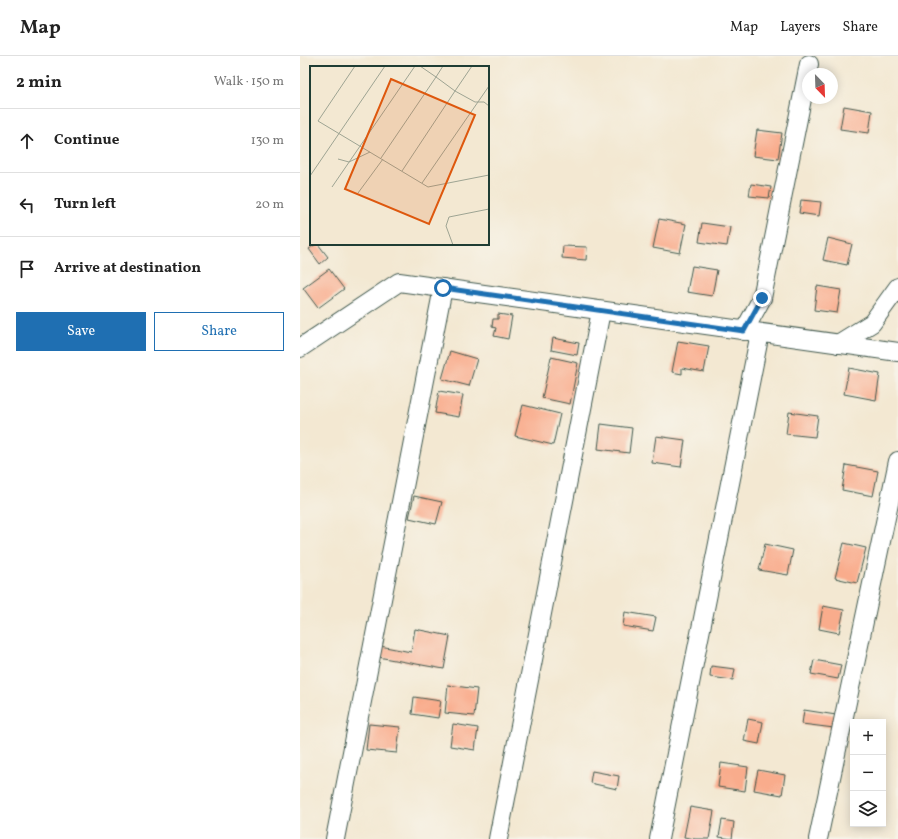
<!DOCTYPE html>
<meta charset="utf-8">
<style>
:root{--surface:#fff;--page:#f2f2f2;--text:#222;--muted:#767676;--line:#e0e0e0;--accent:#1f6fb2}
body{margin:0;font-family:Vollkorn,serif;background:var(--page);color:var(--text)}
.controls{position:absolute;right:12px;bottom:12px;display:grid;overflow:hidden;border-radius:0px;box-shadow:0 2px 10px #0003}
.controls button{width:36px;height:36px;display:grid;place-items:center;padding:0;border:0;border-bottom:1px solid var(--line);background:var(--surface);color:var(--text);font:20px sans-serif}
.compass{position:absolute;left:502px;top:12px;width:36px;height:36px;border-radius:50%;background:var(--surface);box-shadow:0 2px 10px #0003;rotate:157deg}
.stop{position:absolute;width:12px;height:12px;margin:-9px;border:3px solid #1f6fb2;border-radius:50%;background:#fff}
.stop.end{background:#1f6fb2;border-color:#fff;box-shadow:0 1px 4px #0008}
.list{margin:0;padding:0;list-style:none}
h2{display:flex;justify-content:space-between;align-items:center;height:52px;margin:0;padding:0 16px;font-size:17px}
h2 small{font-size:13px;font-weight:400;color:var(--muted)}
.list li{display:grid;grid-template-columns:26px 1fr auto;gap:12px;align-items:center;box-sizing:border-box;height:64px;padding:0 16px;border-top:1px solid var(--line)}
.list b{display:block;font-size:15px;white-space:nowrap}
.list em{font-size:13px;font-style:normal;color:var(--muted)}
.actions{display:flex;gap:8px;padding:12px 16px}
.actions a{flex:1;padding:9px 0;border:1px solid var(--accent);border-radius:0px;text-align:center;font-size:14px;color:var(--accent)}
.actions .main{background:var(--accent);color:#fff}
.icon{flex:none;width:22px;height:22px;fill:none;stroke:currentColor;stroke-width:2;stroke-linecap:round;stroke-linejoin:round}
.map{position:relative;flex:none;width:598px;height:783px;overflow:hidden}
header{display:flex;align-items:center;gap:24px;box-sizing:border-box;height:56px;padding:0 20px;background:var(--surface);border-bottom:1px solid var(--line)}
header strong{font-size:19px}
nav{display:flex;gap:22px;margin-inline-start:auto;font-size:14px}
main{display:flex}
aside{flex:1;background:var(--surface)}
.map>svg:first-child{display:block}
.building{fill:#f9ac8c}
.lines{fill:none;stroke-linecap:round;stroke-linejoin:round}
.minor-casing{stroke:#3f574c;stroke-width:20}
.minor{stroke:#fff;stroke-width:18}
.route{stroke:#1f6fb2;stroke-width:5}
.inset-road{fill:none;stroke:#9ea493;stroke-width:1}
.view{fill:#de580e;fill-opacity:0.15;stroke:#de580e;stroke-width:2}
.inset-edge{fill:none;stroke:#1f3d34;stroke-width:2}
</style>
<header>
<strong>Map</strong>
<nav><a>Map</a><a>Layers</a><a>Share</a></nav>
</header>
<main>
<aside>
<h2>2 min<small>Walk · 150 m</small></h2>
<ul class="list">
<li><svg class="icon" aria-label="ahead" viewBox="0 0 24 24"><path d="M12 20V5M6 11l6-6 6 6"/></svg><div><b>Continue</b></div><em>130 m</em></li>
<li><svg class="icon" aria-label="left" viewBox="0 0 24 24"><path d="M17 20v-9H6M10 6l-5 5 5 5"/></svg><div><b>Turn left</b></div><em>20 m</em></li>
<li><svg class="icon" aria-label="arrive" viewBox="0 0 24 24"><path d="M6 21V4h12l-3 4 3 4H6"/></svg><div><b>Arrive at destination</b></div></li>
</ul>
<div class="actions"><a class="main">Save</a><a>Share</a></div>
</aside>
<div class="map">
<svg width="598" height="783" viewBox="0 0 598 783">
<rect width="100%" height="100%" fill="#f7f3e8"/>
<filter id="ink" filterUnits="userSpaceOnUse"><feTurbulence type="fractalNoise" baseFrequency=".025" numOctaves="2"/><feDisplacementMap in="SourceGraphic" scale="8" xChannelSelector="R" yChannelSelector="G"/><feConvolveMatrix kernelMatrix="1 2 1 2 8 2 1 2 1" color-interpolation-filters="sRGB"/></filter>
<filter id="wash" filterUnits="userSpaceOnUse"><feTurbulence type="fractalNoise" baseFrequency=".012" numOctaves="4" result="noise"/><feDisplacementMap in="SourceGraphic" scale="16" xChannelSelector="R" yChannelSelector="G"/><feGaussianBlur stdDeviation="0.9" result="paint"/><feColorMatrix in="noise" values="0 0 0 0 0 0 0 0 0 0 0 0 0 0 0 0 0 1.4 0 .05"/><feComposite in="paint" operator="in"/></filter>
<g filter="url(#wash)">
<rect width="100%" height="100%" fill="#f3e8d2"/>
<g id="blocks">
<!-- building -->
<g class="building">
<path d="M544,50L572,55L569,77L540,73Z"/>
<path d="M457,74L482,77L478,103L453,100Z"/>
<path d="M451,128L471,131L469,142L449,140Z"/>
<path d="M501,144L521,146L519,160L499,157Z"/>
<path d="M359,163L386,168L380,197L353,192Z"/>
<path d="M402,167L430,171L427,190L399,186Z"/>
<path d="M528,182L552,188L547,209L523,204Z"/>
<path d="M16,188H18L28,201L20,208L9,193Z"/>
<path d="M263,190L287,191L286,204L262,202Z"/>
<path d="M392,210L417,214L412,240L387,236Z"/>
<path d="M29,213L44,233L18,252L3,232Z"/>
<path d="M517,230L541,234L537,257L514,254Z"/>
<path d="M198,258L212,260L208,283L194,280L196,272L192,271L193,263H198Z"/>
<path d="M253,282L279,287L277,299L251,294Z"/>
<path d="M378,285L409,290L404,316L382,312V318L372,316Z"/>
<path d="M150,295L177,303L169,330L142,323Z"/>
<path d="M251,301L278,307L270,348L242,342Z"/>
<path d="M549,312L580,318L576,344L544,338Z"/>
<path d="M139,335L163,339L159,361L135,357Z"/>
<path d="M223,349L260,358L253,389L215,380Z"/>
<path d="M489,356L518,360L515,381L486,378Z"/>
<path d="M301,368L332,372L329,397L298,393Z"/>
<path d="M356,380L385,384L381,411L352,407Z"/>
<path d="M546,409L578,415L573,440L542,434Z"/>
<path d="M114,440L142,446L136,468L109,462Z"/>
<path d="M544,487L566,492L557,527L535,522Z"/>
<path d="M465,488L493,494L488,519L459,514Z"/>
<path d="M523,550L544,554L539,577L519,573Z"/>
<path d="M325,556L356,561L353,575L323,570Z"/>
<path d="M115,573L150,580L144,613L78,601L80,590L111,596Z"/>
<path d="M514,604L541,609L538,623L511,618Z"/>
<path d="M411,610L435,613L433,624L410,621Z"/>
<path d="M148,629L177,633L174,660L145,657Z"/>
<path d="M114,641L141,645L138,662L112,658Z"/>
<path d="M504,654L536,659L534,672L502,668Z"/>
<path d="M448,663L463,666L459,688L444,685Z"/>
<path d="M69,668L100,671L97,697L66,694Z"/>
<path d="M153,668L178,672L175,694L150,690Z"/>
<path d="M421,707L448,711L445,735L418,731Z"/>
<path d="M458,714L485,719L482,739L454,734Z"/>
<path d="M292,715L319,720L317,733L290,727Z"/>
<path d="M390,751L414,755L409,783H395L384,781Z"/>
<path d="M422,764L434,766L432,783L419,781Z"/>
</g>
</g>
</g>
<g filter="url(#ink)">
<use href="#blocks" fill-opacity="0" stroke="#3f574c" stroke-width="1"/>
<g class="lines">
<defs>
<g id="minor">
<path d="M444,275L462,242L509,8"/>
<path d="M538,288L572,267L598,231"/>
<path d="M0,292L99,226L598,296"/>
<path d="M35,783L143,232"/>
<path d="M198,783L301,255"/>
<path d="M359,783L460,277"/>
<path d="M518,783L598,405"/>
</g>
</defs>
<!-- minor casing -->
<use href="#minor" class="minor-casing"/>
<!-- minor -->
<use href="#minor" class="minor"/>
</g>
</g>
<g class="lines" filter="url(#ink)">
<!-- route -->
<path class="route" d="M143,232L444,275L462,242"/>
</g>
<!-- overview -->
<g transform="translate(10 10)">
<rect width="179" height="179" fill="#f3e8d2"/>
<path class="inset-road" d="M45,0L8,55L118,121L179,109M133,0L126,11L145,25L162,0M71,92L126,11L110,0M28,93L39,96L60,86M92,105L145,25L165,36H174L179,40M0,110L75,0M112,117L179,20M22,121L105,0M48,127L73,93M143,179L136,160L139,151L179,143"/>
<path class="view" d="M81,13L165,49L119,158L35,123Z"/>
<rect width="179" height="179" class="inset-edge"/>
</g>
</svg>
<div class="controls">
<button>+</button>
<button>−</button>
<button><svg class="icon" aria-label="layers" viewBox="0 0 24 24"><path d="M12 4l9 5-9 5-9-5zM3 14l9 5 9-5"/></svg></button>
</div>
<svg class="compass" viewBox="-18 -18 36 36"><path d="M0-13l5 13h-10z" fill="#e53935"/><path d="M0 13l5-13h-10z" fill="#767676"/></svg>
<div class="stop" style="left:143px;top:232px"></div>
<div class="stop end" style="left:462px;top:242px"></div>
</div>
</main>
